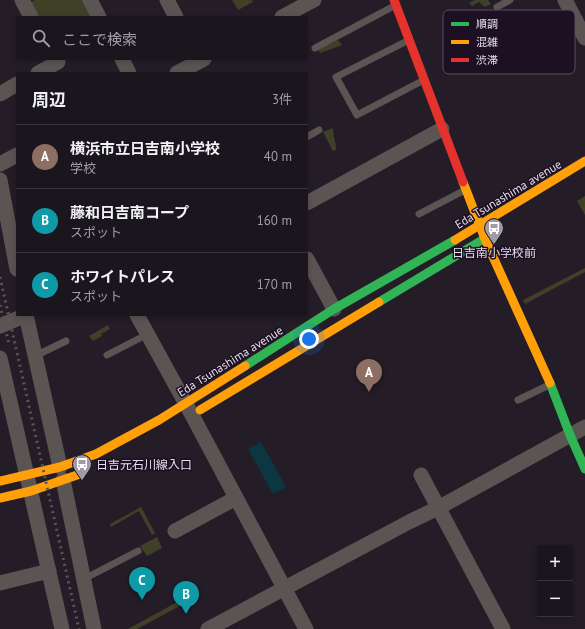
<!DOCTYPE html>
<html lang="ja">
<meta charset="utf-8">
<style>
:root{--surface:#1b161e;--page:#241f27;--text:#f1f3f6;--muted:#a09fa4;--line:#39353c;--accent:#7c3aed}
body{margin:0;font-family:"PT Sans","Noto Sans JP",sans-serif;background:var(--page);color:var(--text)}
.controls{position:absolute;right:12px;bottom:12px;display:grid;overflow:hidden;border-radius:0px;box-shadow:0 2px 6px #0003}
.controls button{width:36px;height:36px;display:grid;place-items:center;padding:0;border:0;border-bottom:1px solid var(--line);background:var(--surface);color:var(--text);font:20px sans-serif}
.you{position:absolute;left:309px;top:339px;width:14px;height:14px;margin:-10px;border:3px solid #fff;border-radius:50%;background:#1a73e8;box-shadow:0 0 0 6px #1a73e833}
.badge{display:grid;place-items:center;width:26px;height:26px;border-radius:50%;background:var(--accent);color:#fff;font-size:13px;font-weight:700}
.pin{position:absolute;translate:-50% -33px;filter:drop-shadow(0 1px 2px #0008)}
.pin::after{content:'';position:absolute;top:21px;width:14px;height:12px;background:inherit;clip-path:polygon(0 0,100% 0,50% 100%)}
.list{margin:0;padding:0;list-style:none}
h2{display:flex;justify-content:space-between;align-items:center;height:52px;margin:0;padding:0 16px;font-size:17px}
h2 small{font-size:13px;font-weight:400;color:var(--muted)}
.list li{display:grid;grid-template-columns:26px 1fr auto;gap:12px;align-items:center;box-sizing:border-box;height:64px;padding:0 16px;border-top:1px solid var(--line)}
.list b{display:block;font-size:15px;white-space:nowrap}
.list p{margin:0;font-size:13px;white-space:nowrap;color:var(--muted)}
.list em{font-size:13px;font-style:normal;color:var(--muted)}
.icon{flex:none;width:22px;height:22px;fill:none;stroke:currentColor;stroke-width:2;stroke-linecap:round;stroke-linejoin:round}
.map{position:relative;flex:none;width:585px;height:629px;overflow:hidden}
.search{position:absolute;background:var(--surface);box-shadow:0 2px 6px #0003;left:16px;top:16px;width:292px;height:44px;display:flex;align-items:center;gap:10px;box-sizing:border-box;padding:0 14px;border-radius:0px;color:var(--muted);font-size:15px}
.panel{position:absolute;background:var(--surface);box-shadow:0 2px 6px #0003;left:16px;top:72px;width:292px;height:244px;border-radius:0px}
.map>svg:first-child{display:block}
.green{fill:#404028}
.water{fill:#0b3742}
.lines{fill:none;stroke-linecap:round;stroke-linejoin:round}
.lane{stroke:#5a5453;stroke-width:7}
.street{stroke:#5a5453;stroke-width:15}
.fast{stroke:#30b455;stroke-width:9}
.slow{stroke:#ff9f0a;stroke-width:9}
.jam{stroke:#e5322d;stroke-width:9}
.rail{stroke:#5b5559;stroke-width:3;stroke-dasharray:2 4;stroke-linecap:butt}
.labels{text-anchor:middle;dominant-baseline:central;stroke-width:3;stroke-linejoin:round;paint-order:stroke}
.street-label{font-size:12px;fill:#e5deeb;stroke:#1c1022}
.poi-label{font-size:12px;fill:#e5deeb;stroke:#1c1022}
.key{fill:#1c1022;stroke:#584e5e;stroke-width:1}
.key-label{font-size:11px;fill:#e5deeb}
</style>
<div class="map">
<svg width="585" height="629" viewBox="0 0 585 629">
<rect width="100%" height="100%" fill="#241d28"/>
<!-- green -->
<g class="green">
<path d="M35,0H84L94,17H37L29,3Z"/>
<path d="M232,0H252L253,2L238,10Z"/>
<path d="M475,0H488L491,4L485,7L479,2L472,6L469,3Z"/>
<path d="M338,40L342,45L320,53L318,49Z"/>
<path d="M333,128C333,136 336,142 336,150L333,151L323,132Z"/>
<path d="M585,196V215L577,201Z"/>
<path d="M585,268V272L525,304L523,300Z"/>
<path d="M108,325L110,329L101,334L102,336L93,341L89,336Z"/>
<path d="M141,507L155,533L152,535L139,511L111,527L110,524Z"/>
<path d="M157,537L162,548L147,556L140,546Z"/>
<path d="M188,596L191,600L137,629H128Z"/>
</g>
<!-- water -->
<path class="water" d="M261,442L286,487L273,494L248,449Z"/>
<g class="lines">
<!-- lane -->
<g class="lane">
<path d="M497,7L510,0"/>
<path d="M407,41L336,77L357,115L422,81"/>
<path d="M315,48L394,6"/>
<path d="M307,137L319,130"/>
<path d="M419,214L465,190"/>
<path d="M107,355L148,334"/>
<path d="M35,356L66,341"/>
<path d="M518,400L549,385"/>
<path d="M84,579L138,551"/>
</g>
<!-- street -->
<g class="street">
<path d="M22,0L31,17"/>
<path d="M90,0L99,17"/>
<path d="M167,0L176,17"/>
<path d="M565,0L585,38"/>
<path d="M282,17L314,0"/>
<path d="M122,59L129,73"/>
<path d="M38,73L58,62L56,59"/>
<path d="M177,73L204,59"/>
<path d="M0,94L17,84"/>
<path d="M0,164L17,155"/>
<path d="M0,180L17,269"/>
<path d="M307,203L442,129"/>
<path d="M307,259L334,309"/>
<path d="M26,315L60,467"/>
<path d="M137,315L192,415L306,629"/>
<path d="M0,326L26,315"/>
<path d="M0,358L62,629"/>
<path d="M421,475L503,629"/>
<path d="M63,480L94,629"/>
<path d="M175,531L236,498"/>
<path d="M0,583L49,571"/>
<path d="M208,629L409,522L438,508L585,427"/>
</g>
<!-- fast -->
<g class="fast">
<path d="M379,302L494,233"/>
<path d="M245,366L334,309L455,240"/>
<path d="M550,383L570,435L585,469"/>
</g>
<!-- slow -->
<g class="slow">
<path d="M463,182L485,239L550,383"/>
<path d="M455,240L585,161"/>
<path d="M200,410L379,302"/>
<path d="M0,481L60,467L96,454L159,420L245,366"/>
<path d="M0,498L31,491L80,474"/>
</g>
<!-- jam -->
<path class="jam" d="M394,0L463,182"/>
<!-- rail -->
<g class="rail">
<path d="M0,277L79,629"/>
<path d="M0,305L9,344"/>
</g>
</g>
<!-- icons -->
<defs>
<symbol id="bus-pin" viewBox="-11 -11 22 30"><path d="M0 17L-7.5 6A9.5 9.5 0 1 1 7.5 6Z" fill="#a19aa7" stroke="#1c1022"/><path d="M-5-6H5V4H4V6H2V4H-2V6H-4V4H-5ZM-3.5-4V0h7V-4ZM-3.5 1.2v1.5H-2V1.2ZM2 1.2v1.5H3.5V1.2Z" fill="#fff"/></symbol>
</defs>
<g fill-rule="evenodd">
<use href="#bus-pin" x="483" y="217" width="22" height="30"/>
<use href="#bus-pin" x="71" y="453" width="22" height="30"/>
</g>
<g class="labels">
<!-- street labels -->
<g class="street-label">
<text transform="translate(508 194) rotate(-31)">Eda Tsunashima avenue</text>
<text transform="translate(230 361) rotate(-32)">Eda Tsunashima avenue</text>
</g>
<!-- poi labels -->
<g class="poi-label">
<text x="494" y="252">日吉南小学校前</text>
<text x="96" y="464" text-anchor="start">日吉元石川線入口</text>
</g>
</g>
<!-- legend -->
<rect x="443" y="10" width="132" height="64" rx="6" class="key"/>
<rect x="451" y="22" width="18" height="4" fill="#30b455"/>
<rect x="451" y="40" width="18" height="4" fill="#ff9f0a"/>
<rect x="451" y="58" width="18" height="4" fill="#e5322d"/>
<g class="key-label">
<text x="476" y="28">順調</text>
<text x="476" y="46">混雑</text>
<text x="476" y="64">渋滞</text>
</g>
</svg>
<div class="controls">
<button>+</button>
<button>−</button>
</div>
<div class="you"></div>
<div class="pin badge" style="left:369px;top:392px;background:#8d6e63">A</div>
<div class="pin badge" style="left:186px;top:614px;background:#0f9aa8">B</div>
<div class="pin badge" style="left:142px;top:600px;background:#0f9aa8">C</div>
<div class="search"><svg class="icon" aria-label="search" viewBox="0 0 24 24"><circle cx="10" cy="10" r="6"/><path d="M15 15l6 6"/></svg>ここで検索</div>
<section class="panel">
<h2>周辺<small>3件</small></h2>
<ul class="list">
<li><span class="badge" style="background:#8d6e63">A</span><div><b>横浜市立日吉南小学校</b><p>学校</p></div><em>40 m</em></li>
<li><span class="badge" style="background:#0f9aa8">B</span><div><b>藤和日吉南コープ</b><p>スポット</p></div><em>160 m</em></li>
<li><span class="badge" style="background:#0f9aa8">C</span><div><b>ホワイトパレス</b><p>スポット</p></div><em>170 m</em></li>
</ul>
</section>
</div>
